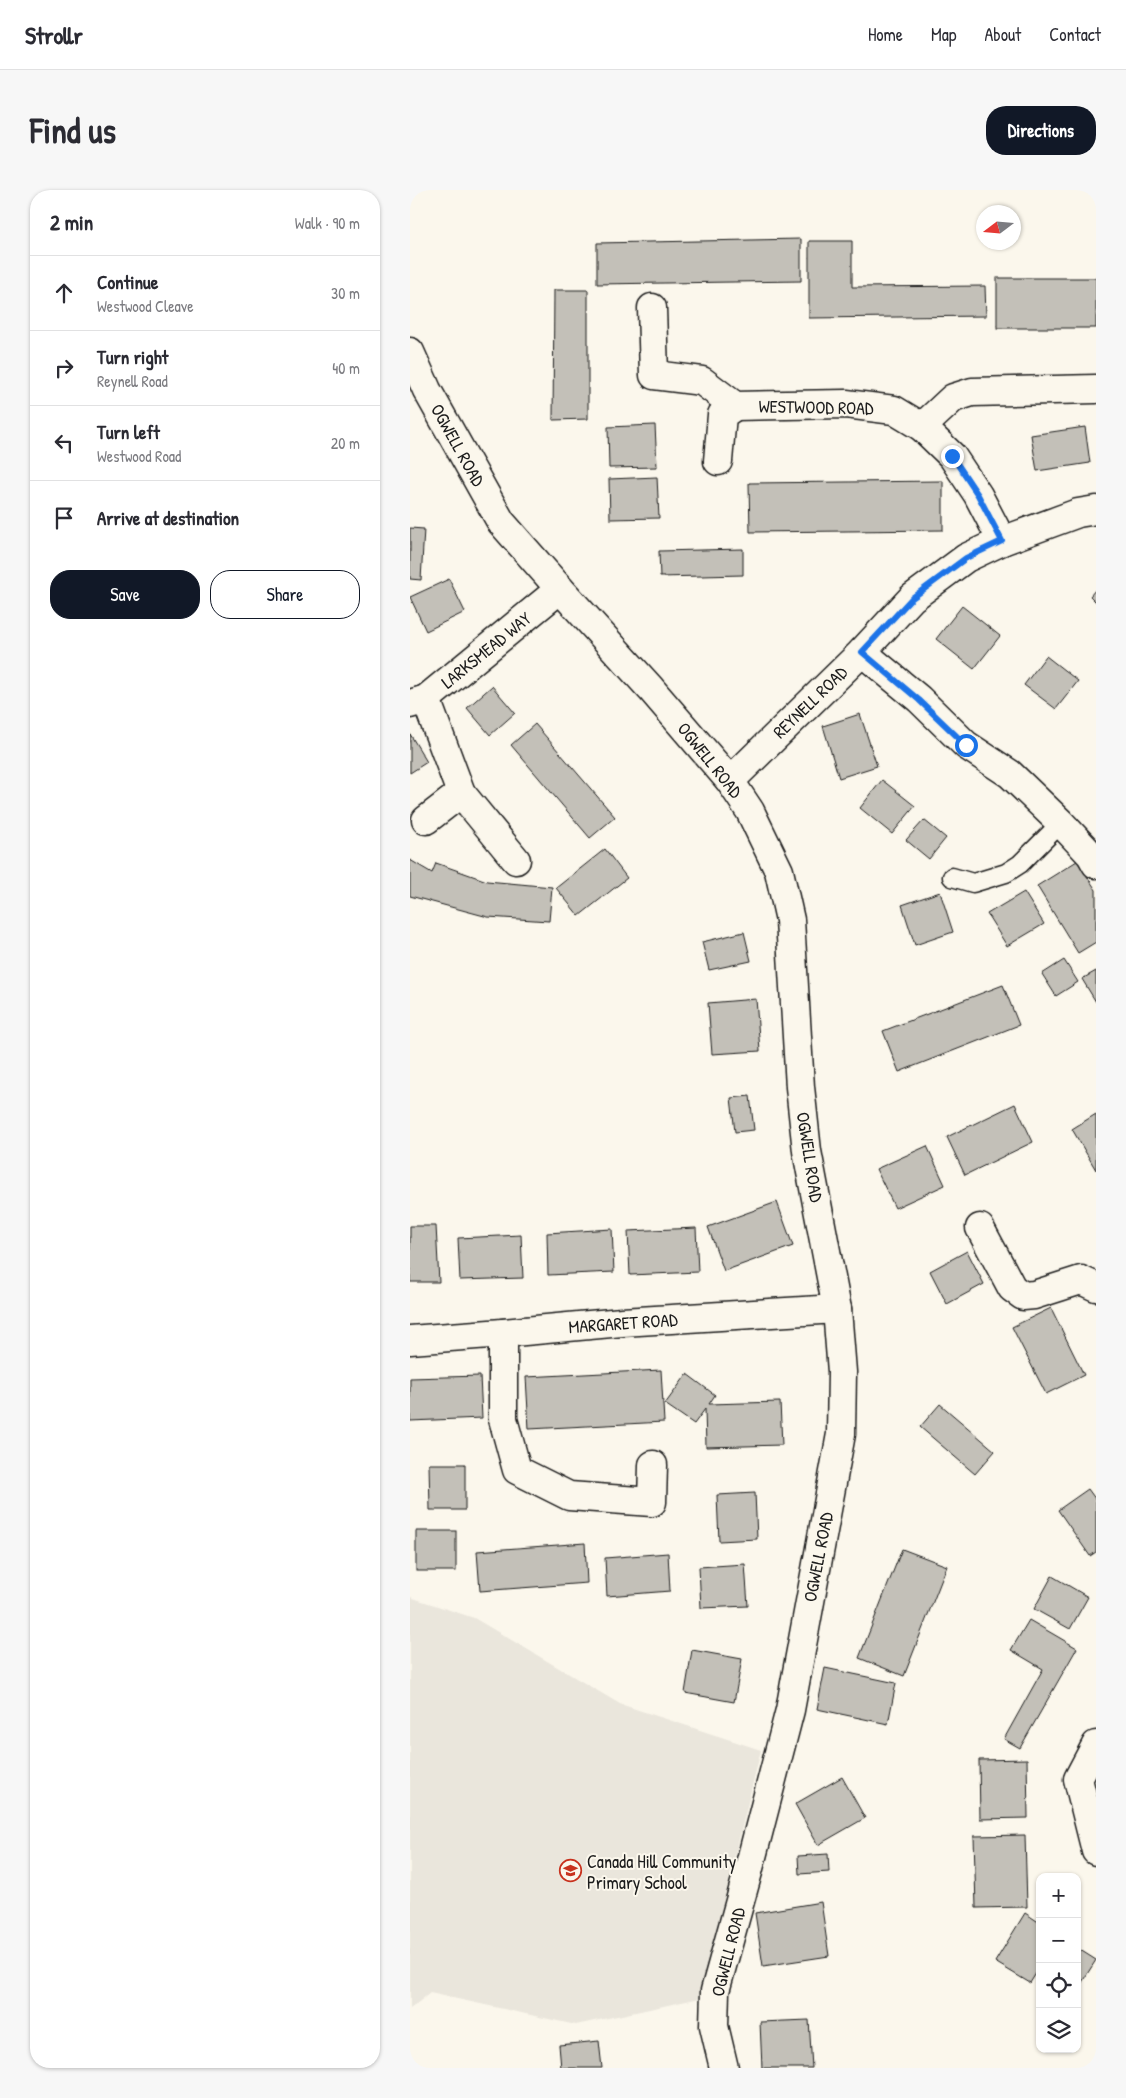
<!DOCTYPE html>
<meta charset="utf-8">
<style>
:root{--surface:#fff;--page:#f7f7f7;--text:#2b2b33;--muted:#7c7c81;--line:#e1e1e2;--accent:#111827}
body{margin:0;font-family:"Patrick Hand",sans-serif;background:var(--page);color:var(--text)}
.controls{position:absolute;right:15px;bottom:15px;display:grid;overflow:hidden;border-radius:10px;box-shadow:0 1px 4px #0004}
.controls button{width:45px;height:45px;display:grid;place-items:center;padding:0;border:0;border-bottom:1px solid var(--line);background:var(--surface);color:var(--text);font:25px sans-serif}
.compass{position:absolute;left:566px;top:15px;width:45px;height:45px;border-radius:50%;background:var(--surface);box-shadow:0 1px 4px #0004;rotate:254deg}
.stop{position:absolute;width:15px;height:15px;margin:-11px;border:4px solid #1a73e8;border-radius:50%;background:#fff}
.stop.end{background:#1a73e8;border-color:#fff;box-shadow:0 1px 5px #0008}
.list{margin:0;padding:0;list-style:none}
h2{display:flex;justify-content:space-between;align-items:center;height:65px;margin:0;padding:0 20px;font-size:21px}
h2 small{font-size:16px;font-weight:400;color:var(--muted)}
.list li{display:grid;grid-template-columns:32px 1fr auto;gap:15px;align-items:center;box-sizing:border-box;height:75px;padding:0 20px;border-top:1px solid var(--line)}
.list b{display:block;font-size:19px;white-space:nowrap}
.list p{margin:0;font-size:16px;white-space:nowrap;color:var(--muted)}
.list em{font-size:16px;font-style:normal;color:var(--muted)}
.actions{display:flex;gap:10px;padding:15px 20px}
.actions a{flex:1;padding:11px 0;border:1px solid var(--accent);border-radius:20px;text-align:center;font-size:18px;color:var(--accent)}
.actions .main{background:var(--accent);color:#fff}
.icon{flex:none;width:28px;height:28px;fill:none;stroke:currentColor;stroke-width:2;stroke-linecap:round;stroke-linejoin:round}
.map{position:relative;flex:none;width:686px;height:1878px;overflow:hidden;border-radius:20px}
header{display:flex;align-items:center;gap:30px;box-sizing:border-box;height:70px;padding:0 25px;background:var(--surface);border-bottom:1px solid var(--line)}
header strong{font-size:24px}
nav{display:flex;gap:28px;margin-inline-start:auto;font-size:18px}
.intro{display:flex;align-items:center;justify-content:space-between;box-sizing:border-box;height:120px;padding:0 30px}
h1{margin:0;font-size:35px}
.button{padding:12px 22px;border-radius:20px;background:var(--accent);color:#fff;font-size:18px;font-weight:700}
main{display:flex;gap:30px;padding:0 30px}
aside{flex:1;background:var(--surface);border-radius:20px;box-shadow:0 1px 4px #0004}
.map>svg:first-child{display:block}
.built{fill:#eae6dc}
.building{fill:#c3c0b8;stroke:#1c1c1c}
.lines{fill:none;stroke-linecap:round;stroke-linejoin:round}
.lane-casing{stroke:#1c1c1c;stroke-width:21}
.street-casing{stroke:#1c1c1c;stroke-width:31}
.secondary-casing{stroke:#1c1c1c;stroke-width:31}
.lane{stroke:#fbf7ec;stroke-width:18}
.street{stroke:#fbf7ec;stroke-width:28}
.secondary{stroke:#fbf7ec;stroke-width:28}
.route{stroke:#1a73e8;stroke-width:6}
.labels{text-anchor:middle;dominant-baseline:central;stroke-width:4;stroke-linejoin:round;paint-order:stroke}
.street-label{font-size:18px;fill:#1c1c1c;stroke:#fbf7ec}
.poi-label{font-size:18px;fill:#1c1c1c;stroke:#fbf7ec;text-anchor:start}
</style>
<header>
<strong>Strollr</strong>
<nav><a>Home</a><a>Map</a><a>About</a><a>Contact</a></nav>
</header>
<div class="intro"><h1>Find us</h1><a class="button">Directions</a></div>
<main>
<aside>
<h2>2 min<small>Walk · 90 m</small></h2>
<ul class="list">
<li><svg class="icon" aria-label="ahead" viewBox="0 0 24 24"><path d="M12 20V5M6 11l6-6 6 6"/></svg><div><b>Continue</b><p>Westwood Cleave</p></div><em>30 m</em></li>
<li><svg class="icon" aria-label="right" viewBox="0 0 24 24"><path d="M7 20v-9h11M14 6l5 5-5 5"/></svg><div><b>Turn right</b><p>Reynell Road</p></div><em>40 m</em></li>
<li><svg class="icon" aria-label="left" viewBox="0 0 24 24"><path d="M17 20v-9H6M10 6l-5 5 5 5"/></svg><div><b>Turn left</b><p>Westwood Road</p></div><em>20 m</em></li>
<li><svg class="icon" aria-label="arrive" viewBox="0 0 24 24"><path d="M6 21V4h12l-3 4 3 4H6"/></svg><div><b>Arrive at destination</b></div></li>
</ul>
<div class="actions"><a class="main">Save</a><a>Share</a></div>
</aside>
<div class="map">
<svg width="686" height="1878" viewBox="0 0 686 1878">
<rect width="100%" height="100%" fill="#fbf7ec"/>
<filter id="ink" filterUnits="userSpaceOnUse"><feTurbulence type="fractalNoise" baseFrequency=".02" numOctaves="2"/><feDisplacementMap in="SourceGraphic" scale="10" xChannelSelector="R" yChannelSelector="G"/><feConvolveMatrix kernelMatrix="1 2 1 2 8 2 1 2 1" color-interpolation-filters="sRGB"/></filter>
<g filter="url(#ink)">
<!-- built -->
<path class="built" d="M0,1407L64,1428L210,1514L351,1560L290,1808L166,1835L20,1803L0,1819Z"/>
<!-- building -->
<g class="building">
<path d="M391,49V91L187,94V53Z"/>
<path d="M399,51H442V97L575,96L576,126L399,128Z"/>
<rect x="587" y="88" width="99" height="50"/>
<path d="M144,100H178V229L143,230Z"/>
<path d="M245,235L247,277L199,278L198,237Z"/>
<path d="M675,237L680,273L627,281L621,245Z"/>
<path d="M247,287L249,328L200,329L199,289Z"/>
<path d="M533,291V340L340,342L339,293Z"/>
<path d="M0,338L14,339L11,390L0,389Z"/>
<path d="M333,359V385L250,387L249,361Z"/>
<path d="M39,389L55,422L16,441L0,407Z"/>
<path d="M686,399V412L680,406Z"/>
<path d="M552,416L590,446L564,479L526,449Z"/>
<path d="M636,466L668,491L646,519L614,495Z"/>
<path d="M82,496L105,523L80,545L57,518Z"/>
<path d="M450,524L467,576L429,588L413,536Z"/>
<path d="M125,534L205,627L180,648L101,555Z"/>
<path d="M0,544L17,572L0,583Z"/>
<path d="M472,590L505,616L482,644L450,618Z"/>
<path d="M514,630L536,648L519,669L496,650Z"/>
<path d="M195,659L217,688L169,726L146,698Z"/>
<path d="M0,670L22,683L26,673L77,691L142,697L139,731L78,727L0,706Z"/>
<path d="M667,671L686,700V752L668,763L627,696Z"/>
<path d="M530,702L543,742L505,755L492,715Z"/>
<path d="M614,702L634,734L597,756L577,724Z"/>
<path d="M334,742L341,771L299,780L292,752Z"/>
<path d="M654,770L668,792L646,806L632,784Z"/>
<path d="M686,781V812L672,789Z"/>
<path d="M593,795L609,835L489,882L473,841Z"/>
<path d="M346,809L350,861L302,864L298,813Z"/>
<path d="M340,906L344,940L325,942L321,908Z"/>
<path d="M605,914L623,952L555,985L537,947Z"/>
<path d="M686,924V980L662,939Z"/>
<path d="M517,956L535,995L485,1018L466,979Z"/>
<path d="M367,1012L383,1056L314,1081L298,1037Z"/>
<path d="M0,1036H26L29,1092H0Z"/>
<path d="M286,1038L288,1082L220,1085L218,1041Z"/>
<path d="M202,1039L204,1082L138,1085L137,1043Z"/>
<path d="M111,1045L113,1088L50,1090L48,1048Z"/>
<path d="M557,1061L574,1094L537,1114L520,1081Z"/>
<path d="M641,1118L674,1185L636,1204L602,1137Z"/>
<path d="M251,1180L254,1232L119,1239L116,1187Z"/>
<path d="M277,1184L305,1205L299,1214L370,1212L372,1255L296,1257L295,1219L284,1234L255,1214Z"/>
<path d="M70,1186L72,1228L0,1231V1188Z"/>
<path d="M530,1214L585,1261L565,1284L510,1237Z"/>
<path d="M19,1274H55V1320H20Z"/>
<path d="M678,1299L686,1310V1362L680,1366L648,1320Z"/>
<path d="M345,1303L347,1349L309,1351L307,1305Z"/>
<rect x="6" y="1341" width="40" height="40"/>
<path d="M175,1353L177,1393L70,1401L67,1361Z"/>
<path d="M492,1359L537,1376L494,1486L449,1468Z"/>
<path d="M258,1363L260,1401L197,1406L195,1368Z"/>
<path d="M335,1374L338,1416L291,1418L289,1377Z"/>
<path d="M642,1386L678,1407L660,1439L624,1419Z"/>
<path d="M619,1430L667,1458L610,1558L594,1549L633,1479L601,1460Z"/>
<path d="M282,1460L332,1469L324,1512L275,1503Z"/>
<path d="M415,1478L486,1493L478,1534L407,1519Z"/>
<path d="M617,1569L618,1628L570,1629L569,1570Z"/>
<path d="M432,1587L455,1628L408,1655L385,1614Z"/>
<path d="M615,1645L617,1717L566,1718L564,1646Z"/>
<path d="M418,1664L419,1682L389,1684L388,1666Z"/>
<path d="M411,1712L419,1766L353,1776L345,1723Z"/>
<path d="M615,1723L630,1733V1777L620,1793L585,1772Z"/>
<path d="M667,1758L686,1770L667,1800Z"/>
<path d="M399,1830L402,1878H352L350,1832Z"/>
<path d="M189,1851L192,1878H151L149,1855Z"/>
</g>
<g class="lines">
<defs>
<path id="lane" d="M542,687L563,693L596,683L610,674L651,633"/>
<g id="street">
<path d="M242,118L244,185L292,191L325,216L436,214L484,220L512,237"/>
<path d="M308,271L312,225L325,216"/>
<path d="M592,351L568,305L542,266L512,237L543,208L562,202L686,199"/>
<path d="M452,462L509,509L556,555L600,584L651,633L681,665L686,674"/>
<path d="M16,509L51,603L106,670"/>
<path d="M0,514L16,509L150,399"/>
<path d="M320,591L452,462L502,408L556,368L592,351L668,323L686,320"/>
<path d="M16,630L51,603"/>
<path d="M570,1038L602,1098L613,1106L624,1105L671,1090L686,1097"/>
<path d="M93,1143V1229L107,1280L159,1306L242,1312L243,1275"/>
<path d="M0,1150L93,1143L212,1132L427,1119"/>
<path d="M686,1555L668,1589L686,1661"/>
</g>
<path id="secondary" d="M0,162L17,200L91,332L150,399L241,499L320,591L340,621L369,681L380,730L390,897L397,961L427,1119L432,1182L431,1244L380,1520L338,1682L305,1801L304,1836L314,1878"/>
</defs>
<!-- lane casing -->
<use href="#lane" class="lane-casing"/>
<!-- street casing -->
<use href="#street" class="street-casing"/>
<!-- secondary casing -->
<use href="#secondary" class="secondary-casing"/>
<!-- lane -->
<use href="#lane" class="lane"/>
<!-- street -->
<use href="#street" class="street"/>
<!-- secondary -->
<use href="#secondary" class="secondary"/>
</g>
</g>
<g class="lines" filter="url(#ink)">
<!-- route -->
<path class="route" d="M542,266L568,305L592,351L556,368L502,408L452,462L509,510L556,555"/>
</g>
<!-- icons -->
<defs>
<symbol id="school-ring" viewBox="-11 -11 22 22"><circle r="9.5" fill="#fbf7ec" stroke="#c8321e" stroke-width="1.5"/><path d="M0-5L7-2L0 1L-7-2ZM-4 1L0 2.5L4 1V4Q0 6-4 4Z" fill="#c8321e"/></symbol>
</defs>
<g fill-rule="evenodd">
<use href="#school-ring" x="148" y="1668" width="25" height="25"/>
</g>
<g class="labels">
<!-- street labels -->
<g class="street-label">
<text transform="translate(406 217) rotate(1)">WESTWOOD ROAD</text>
<text transform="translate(48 255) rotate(61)">OGWELL ROAD</text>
<text transform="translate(76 460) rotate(-39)">LARKSMEAD WAY</text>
<text transform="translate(400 512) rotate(-44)">REYNELL ROAD</text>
<text transform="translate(300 570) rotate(51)">OGWELL ROAD</text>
<text transform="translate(400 967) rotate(81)">OGWELL ROAD</text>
<text transform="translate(213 1133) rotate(-4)">MARGARET ROAD</text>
<text transform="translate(408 1367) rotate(-79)">OGWELL ROAD</text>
<text transform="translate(318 1762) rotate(-76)">OGWELL ROAD</text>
</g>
<!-- poi labels -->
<g class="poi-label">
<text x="177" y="1671">Canada Hill Community<tspan x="177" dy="21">Primary School</tspan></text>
</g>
</g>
</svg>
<div class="controls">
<button>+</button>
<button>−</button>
<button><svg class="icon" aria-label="locate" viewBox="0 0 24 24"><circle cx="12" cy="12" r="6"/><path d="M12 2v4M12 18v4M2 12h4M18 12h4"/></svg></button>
<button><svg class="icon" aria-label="layers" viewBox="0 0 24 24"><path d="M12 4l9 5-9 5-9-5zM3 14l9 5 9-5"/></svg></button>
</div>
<svg class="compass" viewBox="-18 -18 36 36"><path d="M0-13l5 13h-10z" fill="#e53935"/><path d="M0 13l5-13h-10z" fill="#7c7c81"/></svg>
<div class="stop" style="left:556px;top:555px"></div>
<div class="stop end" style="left:542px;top:266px"></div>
</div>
</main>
